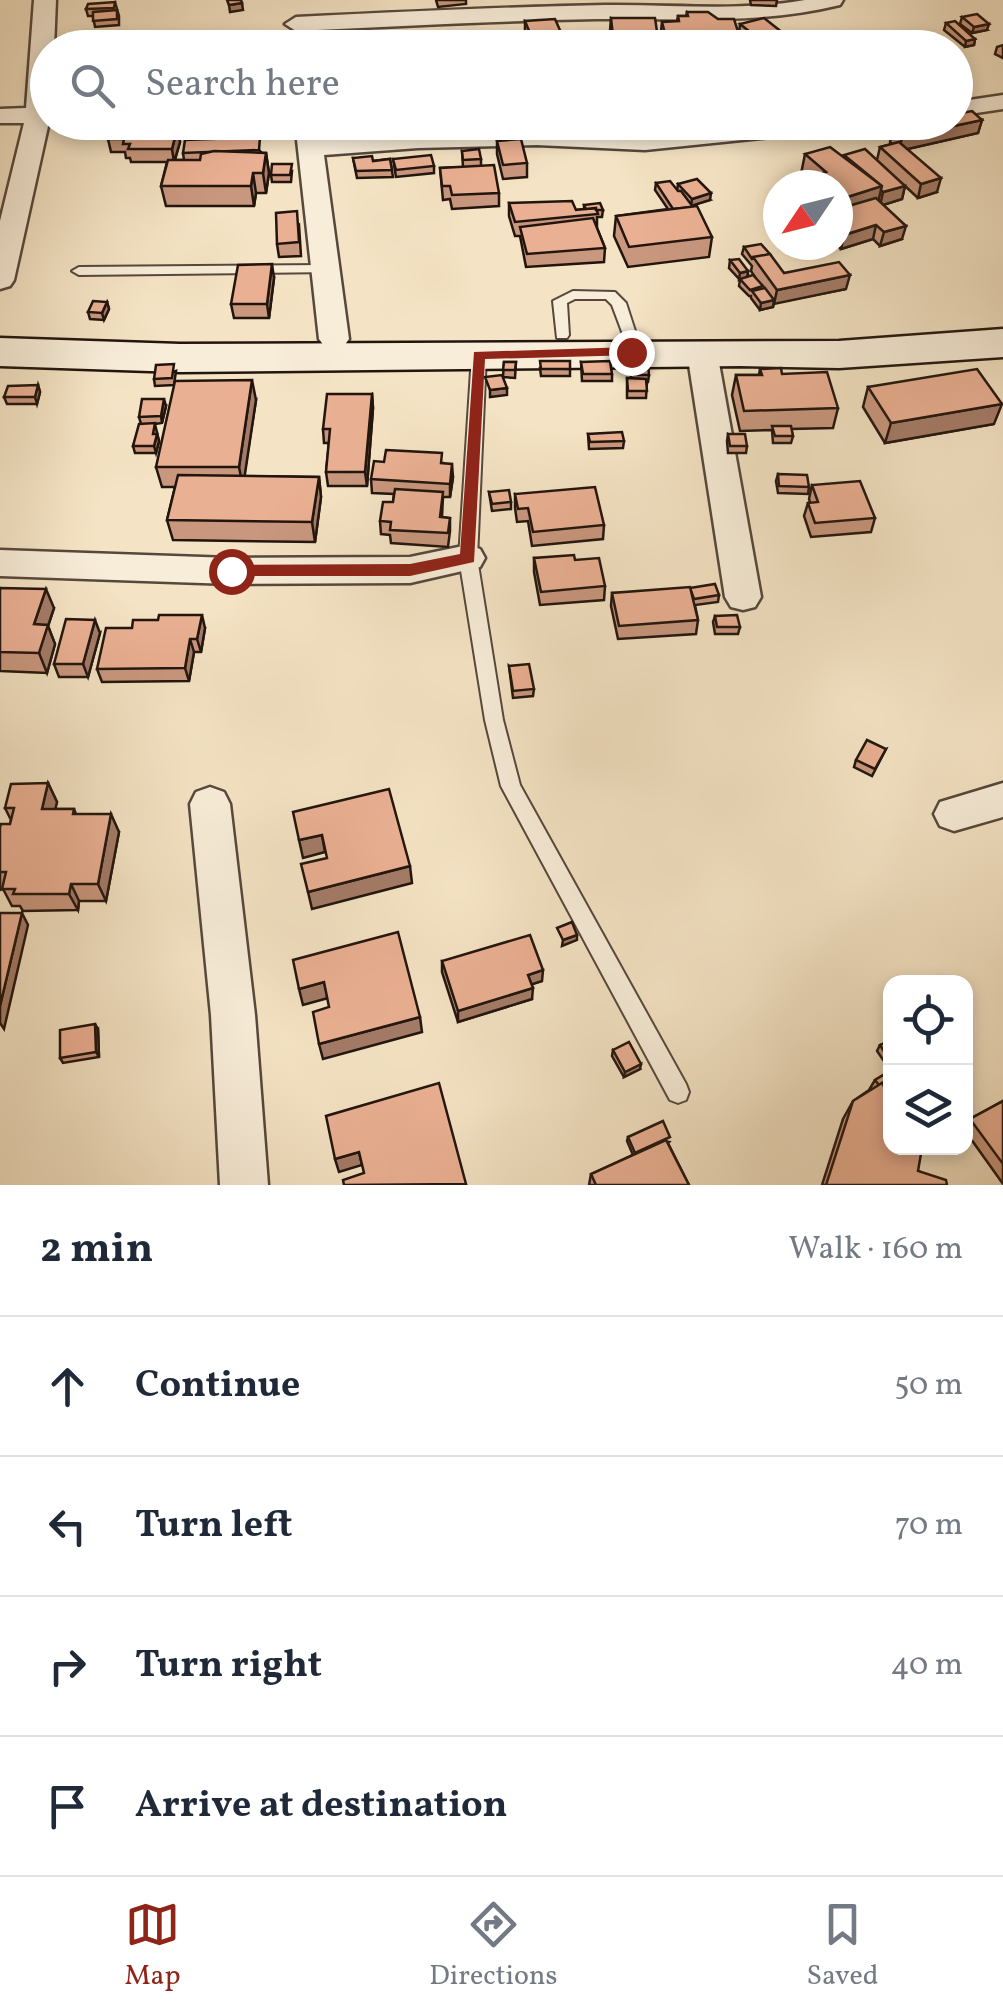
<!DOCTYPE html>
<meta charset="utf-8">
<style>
:root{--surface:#fff;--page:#f6f6f7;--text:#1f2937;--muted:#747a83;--line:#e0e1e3;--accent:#8f2418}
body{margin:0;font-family:Vollkorn,serif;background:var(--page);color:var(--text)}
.controls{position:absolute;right:30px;bottom:30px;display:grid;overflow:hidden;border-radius:20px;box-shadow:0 5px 15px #0003}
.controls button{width:90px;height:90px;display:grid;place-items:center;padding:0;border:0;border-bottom:2px solid var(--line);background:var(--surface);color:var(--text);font:50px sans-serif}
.compass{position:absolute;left:763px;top:170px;width:90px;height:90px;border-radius:50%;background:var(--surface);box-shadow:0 5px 15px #0003;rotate:235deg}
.stop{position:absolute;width:30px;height:30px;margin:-22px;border:8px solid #8f2418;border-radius:50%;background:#fff}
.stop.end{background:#8f2418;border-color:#fff;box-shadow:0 2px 10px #0008}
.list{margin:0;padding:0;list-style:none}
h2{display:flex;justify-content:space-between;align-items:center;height:130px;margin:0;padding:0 40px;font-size:42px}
h2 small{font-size:32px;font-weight:400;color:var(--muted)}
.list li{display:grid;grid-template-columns:65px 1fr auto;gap:30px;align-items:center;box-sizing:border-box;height:140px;padding:0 40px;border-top:2px solid var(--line)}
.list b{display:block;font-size:38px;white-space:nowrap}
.list em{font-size:32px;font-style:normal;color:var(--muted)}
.icon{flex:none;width:55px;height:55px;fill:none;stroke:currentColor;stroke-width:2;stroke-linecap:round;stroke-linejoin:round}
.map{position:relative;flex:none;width:1003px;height:1185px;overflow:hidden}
.search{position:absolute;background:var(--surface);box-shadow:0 5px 15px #0003;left:30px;right:30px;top:30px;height:110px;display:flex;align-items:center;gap:25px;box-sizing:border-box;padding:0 35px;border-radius:55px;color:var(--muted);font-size:38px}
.sheet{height:690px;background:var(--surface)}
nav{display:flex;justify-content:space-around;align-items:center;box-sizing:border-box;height:140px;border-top:2px solid var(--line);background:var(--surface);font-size:28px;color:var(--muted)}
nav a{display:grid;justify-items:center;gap:5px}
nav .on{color:var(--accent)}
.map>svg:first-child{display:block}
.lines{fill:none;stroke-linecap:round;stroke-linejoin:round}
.lane-casing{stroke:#56483c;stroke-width:4}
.street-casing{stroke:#56483c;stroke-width:5}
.secondary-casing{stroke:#22150e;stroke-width:5}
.lane{fill:#f8edd9;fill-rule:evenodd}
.street{fill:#f8edd9;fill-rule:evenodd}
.secondary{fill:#f8edd9;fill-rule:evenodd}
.wall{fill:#c9977e;stroke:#22150e;stroke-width:2.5}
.shaded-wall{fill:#a47b67;stroke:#22150e;stroke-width:2.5}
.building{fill:#eab093;stroke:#22150e;stroke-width:2.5}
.route{fill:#8f2418}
</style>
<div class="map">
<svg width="1003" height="1185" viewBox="0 0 1003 1185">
<rect width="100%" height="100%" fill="#f4e3c4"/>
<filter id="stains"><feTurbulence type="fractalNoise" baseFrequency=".002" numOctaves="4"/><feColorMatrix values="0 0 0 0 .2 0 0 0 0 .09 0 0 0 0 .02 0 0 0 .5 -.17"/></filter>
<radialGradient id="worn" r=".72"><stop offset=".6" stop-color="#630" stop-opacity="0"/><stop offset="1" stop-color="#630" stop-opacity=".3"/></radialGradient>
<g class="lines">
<defs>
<g id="lane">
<path d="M327,265L332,266V272L79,275L72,271L79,267Z"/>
<path d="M573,291L615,292L626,303L636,334L634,337H624L612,305L606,299H575L567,303L569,335L567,338H557L553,301Z"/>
<path d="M479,350L486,355L477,558L503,720L520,785L686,1084L689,1092L686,1100L678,1103L670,1100L501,786L485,720L459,558L472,355Z"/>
</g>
<g id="street">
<path d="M34,0H56L54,48H48L49,122L14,280L10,286L0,289V221L24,123H0V109L26,108Z"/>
<path d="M805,0H843L840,5C758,25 679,18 596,19C496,21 396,26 296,31L285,24L296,17C399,12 502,7 605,5C672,4 738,12 805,0Z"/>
<path d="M1003,95V109L956,116V102Z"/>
<path d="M295,122H320L322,140L418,132L537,129L645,134L768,122H862L850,129L645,150L537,145L418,148L324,155L349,339L344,346H324L319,339Z"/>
<path d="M702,342L713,345L717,352L761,597L755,607L743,610L731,607L725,597L687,352L691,345Z"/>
<path d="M468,545L480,549L485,558L480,567L410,583L231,584L0,576V550L231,558L410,557Z"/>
<path d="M1003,783V817L954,831L940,826L934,814L940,802Z"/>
<path d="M210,787L224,792L230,804L255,1015L268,1185H220L211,1015L190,804L196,792Z"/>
</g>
<path id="secondary" d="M1003,329V357L839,368L740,366L180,372L0,366V338L180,344L839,341Z"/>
</defs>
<!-- lane casing -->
<use href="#lane" class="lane-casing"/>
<!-- street casing -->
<use href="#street" class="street-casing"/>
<!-- secondary casing -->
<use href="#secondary" class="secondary-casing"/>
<!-- lane -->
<use href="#lane" class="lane"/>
<!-- street -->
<use href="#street" class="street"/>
<!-- secondary -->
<use href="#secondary" class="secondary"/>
</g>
<!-- wall -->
<g class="wall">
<path d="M436,0H466V4L438,7Z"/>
<path d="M750,0H777L776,6L751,5Z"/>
<path d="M115,2L119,16V25L95,27L93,16H88L86,9Z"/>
<path d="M687,12L739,34L740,24L802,48H752L740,38L742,48H662L660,41L662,22L677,21L678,16H686Z"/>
<path d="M962,17L987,30L972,33L960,24Z"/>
<path d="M611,18L659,45V48H612L610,31Z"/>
<path d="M525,21L567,46V48H530L525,34Z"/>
<path d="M946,23L975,39L974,45L965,47L944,30Z"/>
<path d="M1003,45V58L995,54L997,47Z"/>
<path d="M982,120L978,133L907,149L937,192L918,198L905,186L902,199L883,205L902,239L880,246L873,239L841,249L837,245L838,185H794V182L806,178L801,174L805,154L877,160L880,147L892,144L890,142L893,128Z"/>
<path d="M122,122H181L178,132L180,142L175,160H184L183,153L194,139L192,122H270L271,134L244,136L262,153H266L269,173L266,193H256L254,206H166L161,186L167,162H131L130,158H126L125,152H111L108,139L140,129L138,125H122Z"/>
<path d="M497,141L527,163V177L503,179L497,154Z"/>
<path d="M462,151L481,159V166L499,193V206L452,209L450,199L443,200L440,168L463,167Z"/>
<path d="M353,158L373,161L390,159L393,177L357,178Z"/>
<path d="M393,159L434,166V173L396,177Z"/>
<path d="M292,171L291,182H272L271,175Z"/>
<path d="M656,183L677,191L678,184L710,200L692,205L712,237L709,257L628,267L614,236L616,216L668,209L655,190Z"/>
<path d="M509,203L576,210L584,209V205L603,210L602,217H597V228L605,248L604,262L526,267L520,236H515L509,216Z"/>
<path d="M299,225L301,256L279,257L277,244Z"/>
<path d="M744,247L784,273L846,289L774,303L773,307L760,310L751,298V296H749L739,286L740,280L729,268L730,260L748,271V277H755L751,271L752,266L742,254Z"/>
<path d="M274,278L269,318H234L231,304Z"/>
<path d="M107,302L109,309L104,320L90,319L88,312Z"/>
<path d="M504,362H516L515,378L503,377Z"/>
<path d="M581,362L612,374V381H582Z"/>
<path d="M631,363L649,375L648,382H647L646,398H627V378H631Z"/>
<path d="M540,368L570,369V376H541Z"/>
<path d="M760,369L782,374L838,408L833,428L791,429L793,436L791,443H773L772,430L740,431L732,395L736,375H759Z"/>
<path d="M176,371L174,385L155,386L154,379Z"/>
<path d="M38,385L40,392L37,404H7L4,397Z"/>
<path d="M868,387L994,424L885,443L863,407Z"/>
<path d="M372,394L373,408L367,486H328L326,472L329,443H324L323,429Z"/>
<path d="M256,400L244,476L319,477L321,497L315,542L173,540L167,520L175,487H162L156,467Z"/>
<path d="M166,406L162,423L155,424L159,441L156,453H135L133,446L141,424L139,417Z"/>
<path d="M588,434L624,441L623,448L589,449Z"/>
<path d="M728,434L747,446L746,453H728L727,441Z"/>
<path d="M443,463L453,477L450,497H443L442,517L450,518V531L448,547L391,543L390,535L381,534L380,521L393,502L394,494L372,493L371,479Z"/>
<path d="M778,474L809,487L808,494L778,493L776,481Z"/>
<path d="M812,485L875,518L871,532L811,537L804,516L808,503L810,502L809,499Z"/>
<path d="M489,492L511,502V509L492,511Z"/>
<path d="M515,494L604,525L603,539L532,546L528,521L517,522L515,508Z"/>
<path d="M534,558L575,560L605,586L604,600L540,605L534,572Z"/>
<path d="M0,588L54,608L48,626L55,644L47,673L0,671Z"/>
<path d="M612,593L719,595L718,602L695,605L698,620L696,634L618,639L611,606Z"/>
<path d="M715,616L740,627L738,634H715L713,622Z"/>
<path d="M132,628H205L201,652H194L189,681L102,682L97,669Z"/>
<path d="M100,633L88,677H59L54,664Z"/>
<path d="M509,666L534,689L533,696L513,698Z"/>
<path d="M886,749L872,776L854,767L856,760Z"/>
<path d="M48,783L57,802L55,809H74L76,814L119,832L106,901H79L78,910L23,911L20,906H12L3,889L0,890V827L10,824L11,820L5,808Z"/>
<path d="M442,961L542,981L531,984L532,999L458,1022L442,972Z"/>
<path d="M98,1029L99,1057L63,1063L60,1058Z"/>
<path d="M890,1041V1070L877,1051L880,1045Z"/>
<path d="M613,1050L640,1069L624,1077L612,1056Z"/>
<path d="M890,1071L918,1171L947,1185H822L843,1119L853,1101L869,1090L875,1080Z"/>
<path d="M1003,1101V1184L966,1132V1125L970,1119Z"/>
<path d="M628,1137L669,1142L668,1143L689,1185H589L591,1174L633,1155L627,1141Z"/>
</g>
<!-- shaded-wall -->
<g class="shaded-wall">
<path d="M242,3L243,10L230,12L229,5Z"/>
<path d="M989,24L987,30L972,33L974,27Z"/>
<path d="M975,39L974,45L965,47L966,41Z"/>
<path d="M982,120L978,133L899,151L902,137Z"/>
<path d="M175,122H181L178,132L180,142L174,162L172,149L177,130Z"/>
<path d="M266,153L269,173L266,193L263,173Z"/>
<path d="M253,173L256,193L254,206L251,186Z"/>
<path d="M941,178L937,192L918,198L921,184Z"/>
<path d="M882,186L877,206L838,219V200Z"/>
<path d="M905,186L902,199L880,206L883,192Z"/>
<path d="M711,193L710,200L691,206L692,199Z"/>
<path d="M876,225L873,239L841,249L844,235Z"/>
<path d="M906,226L902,239L880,246L884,232Z"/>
<path d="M272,264L274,278L269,318L267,304Z"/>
<path d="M748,271L747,278L739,280L740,273Z"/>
<path d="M850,275L846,289L774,304L777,290Z"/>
<path d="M774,300L773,307L760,310L761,303Z"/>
<path d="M107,302L109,309L104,320L102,313Z"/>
<path d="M252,380L256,400L243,487L239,467Z"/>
<path d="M38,385L40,392L37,404L35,397Z"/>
<path d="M507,388V395L490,397V390Z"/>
<path d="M372,394L373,408L367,486L365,472Z"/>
<path d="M164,399L166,406L162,423L161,416Z"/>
<path d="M1002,404L994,424L885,443L891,423Z"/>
<path d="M157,434L159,441L156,453L154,446Z"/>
<path d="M452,464L453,477L450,497V484Z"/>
<path d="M319,477L321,497L315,542L312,522Z"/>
<path d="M46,589L54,608L48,626L55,644L47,673L39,653L34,624Z"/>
<path d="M202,615L205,628L201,652L197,639Z"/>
<path d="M95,620L100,633L88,677L83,664Z"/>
<path d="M190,639L194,652L189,681L185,668Z"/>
<path d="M48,783L57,802L51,827L42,809Z"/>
<path d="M111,814L119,832L106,901L98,884Z"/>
<path d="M322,835L325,852L303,858L299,840Z"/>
<path d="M410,866L412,883L312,909L308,892Z"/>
<path d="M71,884L79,901L78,910L69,894Z"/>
<path d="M22,913L28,925L4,1029L0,1023V1006Z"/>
<path d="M577,935V940L562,946L563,940Z"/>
<path d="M543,970L542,981L527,986L528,975Z"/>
<path d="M324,982L328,998L303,1005L299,989Z"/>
<path d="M533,988L532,999L458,1022V1011Z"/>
<path d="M420,1017L422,1032L323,1059L319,1044Z"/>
<path d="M95,1024L98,1029L99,1057L96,1052Z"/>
<path d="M641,1064L640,1069L624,1077L625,1072Z"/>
<path d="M359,1152L362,1165L339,1172L335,1159Z"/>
</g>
<!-- building -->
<g class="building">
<path d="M227,0H241L242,3L229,5Z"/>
<path d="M115,2L114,8L86,9L88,4Z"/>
<path d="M117,10V19L93,21V12Z"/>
<path d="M687,12H708L718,19H734L742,44L696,48H692L691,44L668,45L662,22L679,21L678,16H688Z"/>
<path d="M977,14L989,24L974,27L962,17Z"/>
<path d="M611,18H655L659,45H614Z"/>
<path d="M764,18L802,48H770L740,24Z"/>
<path d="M555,19L567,46L536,48L525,21Z"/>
<path d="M955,21L975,39L966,41L946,23Z"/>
<path d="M915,35L928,48H875L871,43Z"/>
<path d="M934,37L947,48H928L920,41Z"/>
<path d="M972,111L982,120L902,137L893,128L918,122H956V114Z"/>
<path d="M192,122H241V126L192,130Z"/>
<path d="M112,128L177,129L172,149H128L130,144H123L124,139H108Z"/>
<path d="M260,137L259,150L183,153L185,140Z"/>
<path d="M521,139L527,163L503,165L497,141Z"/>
<path d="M899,142L941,178L921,184L880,147Z"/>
<path d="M830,147L882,186L838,200V185H797L794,182L826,172L805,154Z"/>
<path d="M479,149L481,159L463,160L462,151Z"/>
<path d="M865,149L905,186L883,192L881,190L882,186L844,155Z"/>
<path d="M214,151L266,153L263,173H253L251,186H161L168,160H200L201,154Z"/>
<path d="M431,155L434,166L396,170L393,159Z"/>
<path d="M372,156L373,161L390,159L392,170L356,171L353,158Z"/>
<path d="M272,164H292L290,175H271Z"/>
<path d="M494,165L499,193L452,195L450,186H442L440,168Z"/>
<path d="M697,179L711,193L692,199L678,184Z"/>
<path d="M670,181L678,191H681L693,207L673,209L656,183Z"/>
<path d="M876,198L906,226L884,232L876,225L844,235L838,229V209Z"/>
<path d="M572,201L576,210L596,208L598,214L515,222L509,203Z"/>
<path d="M600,203L603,210H596V208L586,209L584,205Z"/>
<path d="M697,206L712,237L629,247L616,216Z"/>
<path d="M297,211L299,242L277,244L276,213Z"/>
<path d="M593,218L605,248L527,254L520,227Z"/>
<path d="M761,244L770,254L752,259L744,247Z"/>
<path d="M770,254L784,273L839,262L850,275L777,290L753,257Z"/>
<path d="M739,259L748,271L740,273L730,260Z"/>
<path d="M272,264L267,304H231L238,265Z"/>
<path d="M753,275L763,286L750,290L740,279Z"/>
<path d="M765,288L774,300L761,303L752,291Z"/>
<path d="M93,301L107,302L102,313L88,312Z"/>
<path d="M540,361H570V369H541Z"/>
<path d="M610,361L612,374H583L581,362Z"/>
<path d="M504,362H516L515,370H503Z"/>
<path d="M631,363H648L649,375H632Z"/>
<path d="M174,364L172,378L154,379L156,365Z"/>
<path d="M781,368L782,374L827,372L838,408L744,411L736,375H762L760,369Z"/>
<path d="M977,369L1002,404L891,423L868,387Z"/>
<path d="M502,375L507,388L490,390L485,377Z"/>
<path d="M627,378L646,379L647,391H628Z"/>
<path d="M252,380L239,467H156L175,381Z"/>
<path d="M38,385L35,397H4L8,386Z"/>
<path d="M327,394H372L365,472H326L330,429H323Z"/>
<path d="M142,399H164L161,416L139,417Z"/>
<path d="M155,423L153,434H157L154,446H133L139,424Z"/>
<path d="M772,426H791L793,436H775Z"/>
<path d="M622,432L624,441L590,442L588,434Z"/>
<path d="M728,434H745L747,446H730Z"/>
<path d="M386,450L442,453L441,463L452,464L450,484L371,479L374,461L384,462Z"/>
<path d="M778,474L807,475L809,487L779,486Z"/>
<path d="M178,475L319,477L312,522L167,520Z"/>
<path d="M860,481L875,518L815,523L808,503L818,502L812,485Z"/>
<path d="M595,487L604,525L533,532L528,508L518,509L515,494Z"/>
<path d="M395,489L443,492L440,517L450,518L448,533L390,530L391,522L380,521L383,502H393Z"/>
<path d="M509,490L511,502L492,504L489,492Z"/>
<path d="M574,555L575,560L599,558L605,586L541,592L534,558Z"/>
<path d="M715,584L719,595L694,599L690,588Z"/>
<path d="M690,587L698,620L619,626L612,593Z"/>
<path d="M0,588L46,589L34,624L48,625L39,653L0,652Z"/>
<path d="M159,615H202L197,639H190L185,668L97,669L106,628H132L133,620H158Z"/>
<path d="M737,615L740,627H717L715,616Z"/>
<path d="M66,619L95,620L83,664H54Z"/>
<path d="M529,664L534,689L513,691L509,666Z"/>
<path d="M867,740L886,749L875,769L856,760Z"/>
<path d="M48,783L42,809H74L73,814H111L98,884H71L69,894H13L15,889H2L6,872H0V827L1,824H10L14,808H5L11,784Z"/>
<path d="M389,789L410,866L308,892L301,864L327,858L322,835L299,840L293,812Z"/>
<path d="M0,913H22L0,1006Z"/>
<path d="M572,922L577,935L563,940L557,928Z"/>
<path d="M398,932L420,1017L319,1044L313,1012L329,1007L324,982L299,989L293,960Z"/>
<path d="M530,935L543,970L528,975L533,988L458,1011L442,961Z"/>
<path d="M95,1024L96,1052L60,1058V1030Z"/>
<path d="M890,1041V1061L880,1045Z"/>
<path d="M629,1042L641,1064L625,1072L613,1050Z"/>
<path d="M890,1071V1096L882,1083L879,1085L875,1080Z"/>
<path d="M439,1083L466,1184L344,1185L343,1180L364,1173L359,1152L335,1159L326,1116Z"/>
<path d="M882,1083L890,1096V1148H922L918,1171L946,1180L947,1185H826L853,1101Z"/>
<path d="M1003,1101V1164L970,1119Z"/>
<path d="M663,1121L670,1137L635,1153L628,1137Z"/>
<path d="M666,1140L689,1185H596L591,1174Z"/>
</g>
<!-- route -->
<path class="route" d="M631,347L638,352L636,355L485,359L474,562L410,576H226V567L231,565L410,564L460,554L474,352Z"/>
<rect width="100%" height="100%" filter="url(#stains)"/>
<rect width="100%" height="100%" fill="url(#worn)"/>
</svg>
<div class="controls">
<button><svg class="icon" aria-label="locate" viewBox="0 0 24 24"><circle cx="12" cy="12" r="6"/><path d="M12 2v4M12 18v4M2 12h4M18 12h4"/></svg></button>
<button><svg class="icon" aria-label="layers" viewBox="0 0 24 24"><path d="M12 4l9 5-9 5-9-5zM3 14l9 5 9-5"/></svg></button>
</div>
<svg class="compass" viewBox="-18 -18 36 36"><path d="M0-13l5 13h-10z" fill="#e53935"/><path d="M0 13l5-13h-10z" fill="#747a83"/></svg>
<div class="stop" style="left:231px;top:571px"></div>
<div class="stop end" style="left:631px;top:352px"></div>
<div class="search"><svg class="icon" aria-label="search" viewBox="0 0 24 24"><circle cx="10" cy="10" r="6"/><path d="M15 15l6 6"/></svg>Search here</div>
</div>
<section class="sheet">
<h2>2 min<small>Walk · 160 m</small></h2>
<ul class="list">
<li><svg class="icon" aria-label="ahead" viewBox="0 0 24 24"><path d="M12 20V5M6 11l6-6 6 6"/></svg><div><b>Continue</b></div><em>50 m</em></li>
<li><svg class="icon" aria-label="left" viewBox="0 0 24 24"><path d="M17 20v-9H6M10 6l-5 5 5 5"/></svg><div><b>Turn left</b></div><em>70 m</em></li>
<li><svg class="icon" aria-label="right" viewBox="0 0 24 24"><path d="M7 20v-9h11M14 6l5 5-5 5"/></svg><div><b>Turn right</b></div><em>40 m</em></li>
<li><svg class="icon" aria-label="arrive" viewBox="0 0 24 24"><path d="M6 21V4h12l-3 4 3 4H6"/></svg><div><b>Arrive at destination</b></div></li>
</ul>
</section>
<nav>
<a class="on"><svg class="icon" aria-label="map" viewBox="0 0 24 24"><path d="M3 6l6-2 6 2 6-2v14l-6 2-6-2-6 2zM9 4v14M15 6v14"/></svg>Map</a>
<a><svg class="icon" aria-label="directions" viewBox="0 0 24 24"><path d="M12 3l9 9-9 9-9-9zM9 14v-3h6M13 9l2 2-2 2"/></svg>Directions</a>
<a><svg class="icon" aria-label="saved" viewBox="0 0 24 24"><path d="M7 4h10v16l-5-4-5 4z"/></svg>Saved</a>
</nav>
